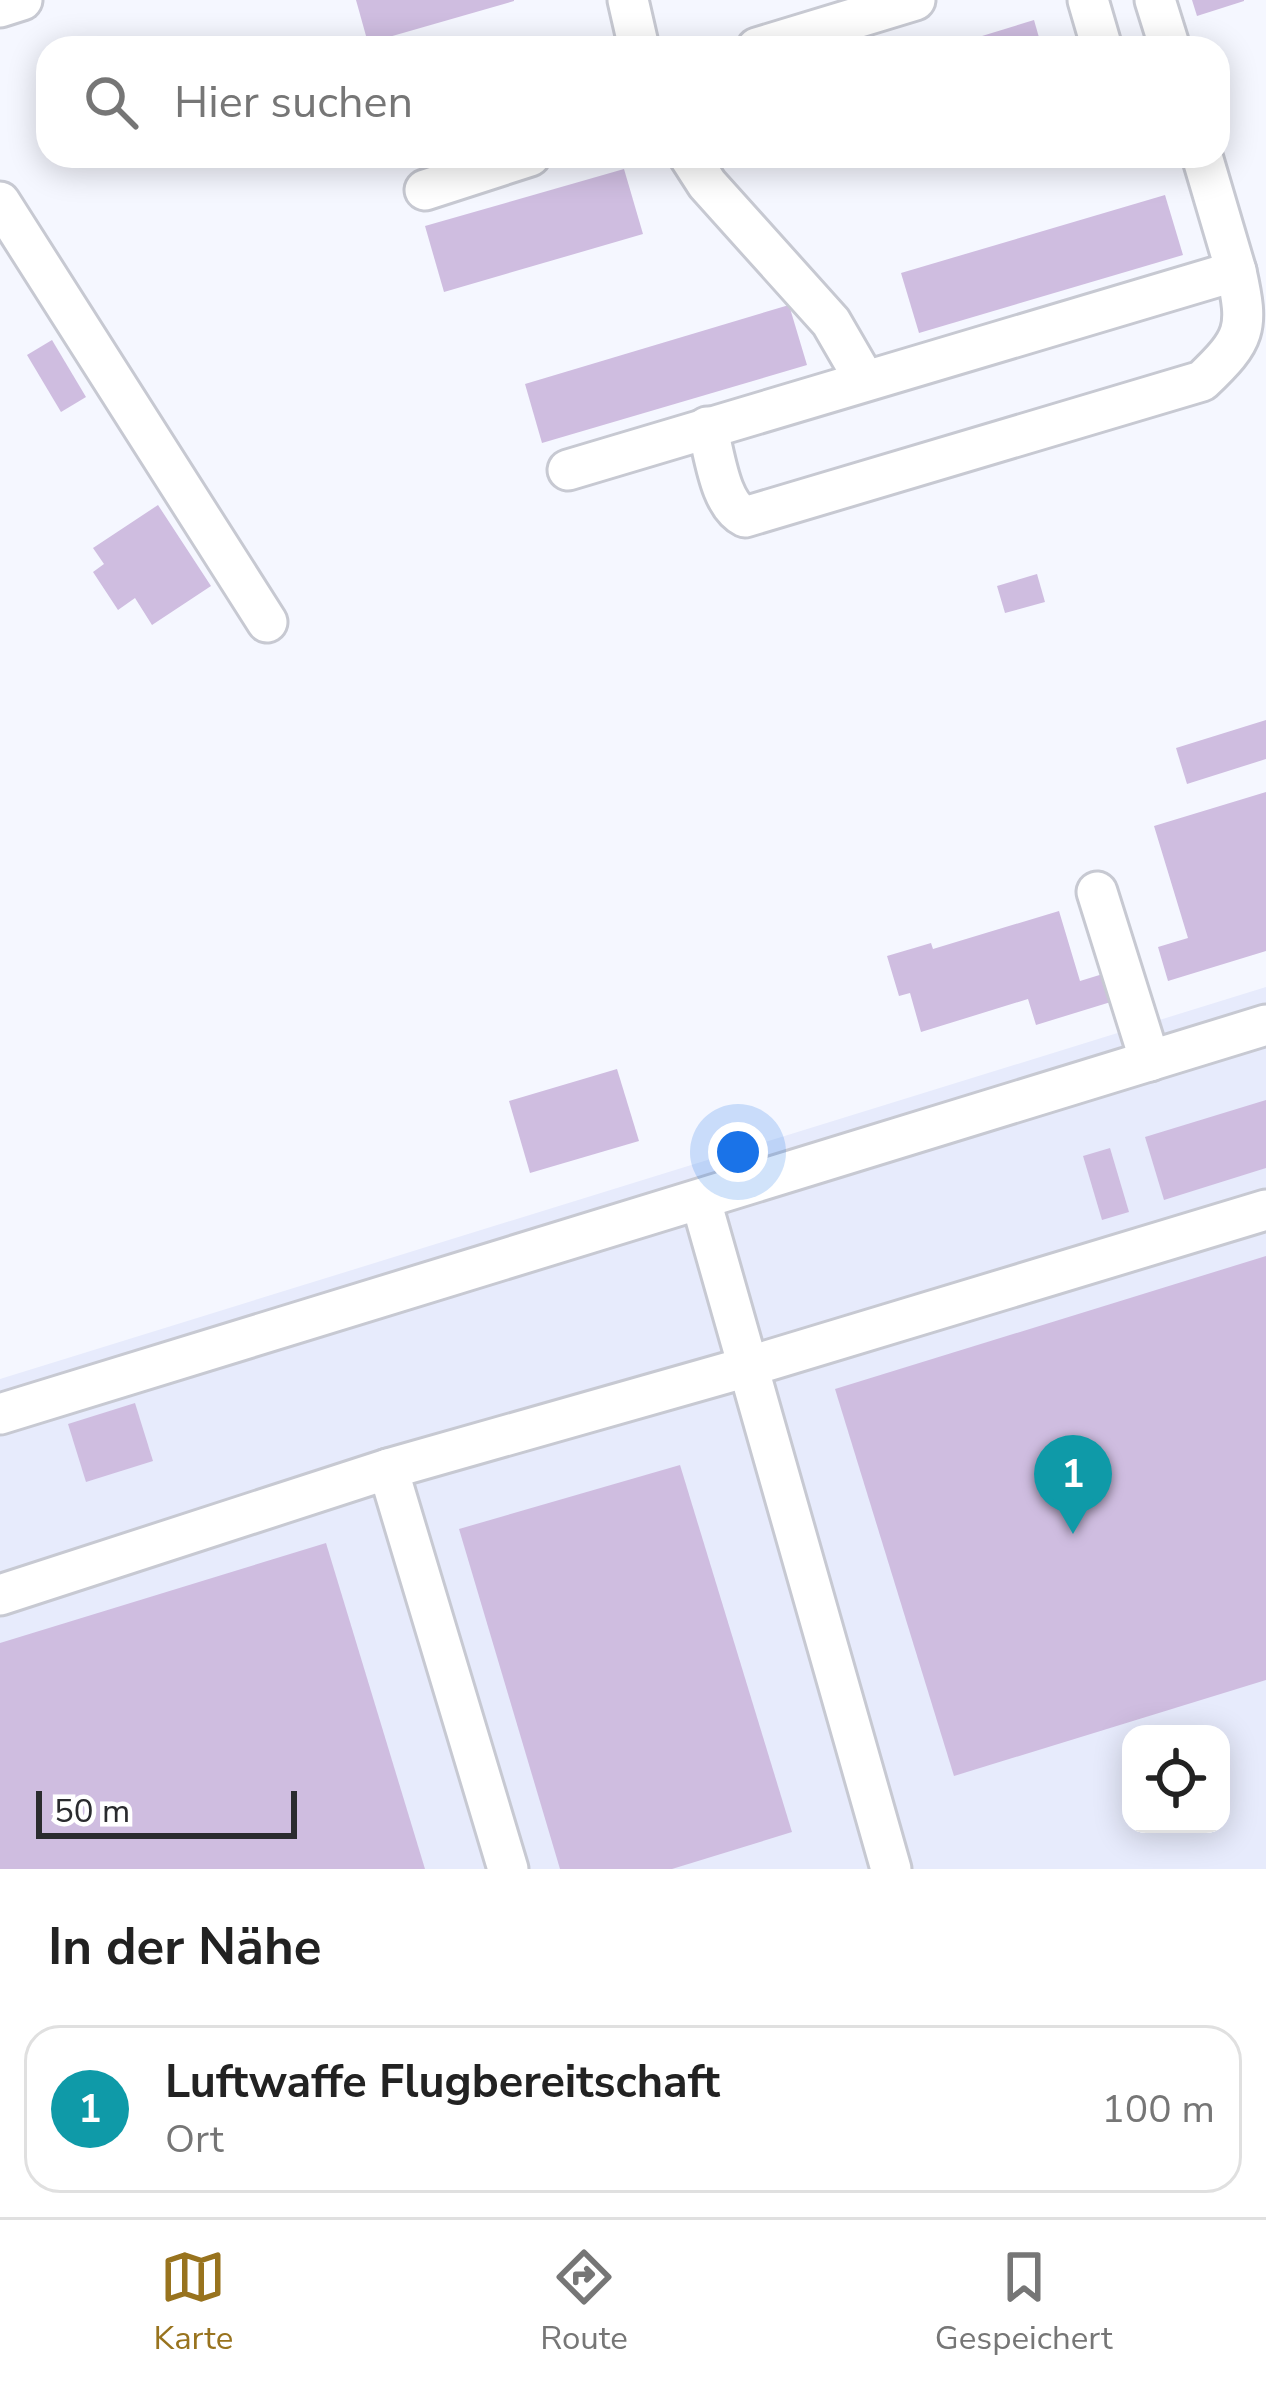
<!DOCTYPE html>
<html lang="de">
<meta charset="utf-8">
<style>
:root{--surface:#fff;--page:#f6f6f6;--text:#222;--muted:#767676;--line:#e0e0e0;--accent:#98731e}
body{margin:0;font-family:"Nunito Sans",sans-serif;background:var(--page);color:var(--text)}
.controls{position:absolute;right:36px;bottom:36px;display:grid;overflow:hidden;border-radius:24px;box-shadow:0 6px 30px #0003}
.controls button{width:108px;height:108px;display:grid;place-items:center;padding:0;border:0;border-bottom:3px solid var(--line);background:var(--surface);color:var(--text);font:60px sans-serif}
.scale{position:absolute;left:36px;bottom:30px;width:261px;box-sizing:border-box;padding-left:12px;border:6px solid #2a2b2e;border-top:0;font-size:33px;line-height:42px;white-space:nowrap;color:#2a2b2e;-webkit-text-stroke:9px #fff;paint-order:stroke}
.you{position:absolute;left:738px;top:1152px;width:42px;height:42px;margin:-30px;border:9px solid #fff;border-radius:50%;background:#1a73e8;box-shadow:0 0 0 18px #1a73e833}
.badge{display:grid;place-items:center;width:78px;height:78px;border-radius:50%;background:var(--accent);color:#fff;font-size:39px;font-weight:700}
.pin{position:absolute;translate:-50% -99px;filter:drop-shadow(0 3px 6px #0008)}
.pin::after{content:'';position:absolute;top:63px;width:42px;height:36px;background:inherit;clip-path:polygon(0 0,100% 0,50% 100%)}
.list{margin:0;padding:0;list-style:none}
h2{display:flex;justify-content:space-between;align-items:center;height:156px;margin:0;padding:0 48px;font-size:51px}
h2 small{font-size:39px;font-weight:400;color:var(--muted)}
.list li{display:grid;grid-template-columns:78px 1fr auto;gap:36px;align-items:center;box-sizing:border-box;height:168px;margin:0 24px 24px;padding:0 24px;border:3px solid var(--line);border-radius:36px}
.list b{display:block;font-size:45px;white-space:nowrap}
.list p{margin:0;font-size:39px;white-space:nowrap;color:var(--muted)}
.list em{font-size:39px;font-style:normal;color:var(--muted)}
.icon{flex:none;width:66px;height:66px;fill:none;stroke:currentColor;stroke-width:2;stroke-linecap:round;stroke-linejoin:round}
.map{position:relative;flex:none;width:1266px;height:1869px;overflow:hidden}
.search{position:absolute;background:var(--surface);box-shadow:0 6px 30px #0003;left:36px;right:36px;top:36px;height:132px;display:flex;align-items:center;gap:30px;box-sizing:border-box;padding:0 42px;border-radius:36px;color:var(--muted);font-size:45px}
.sheet{height:348px;background:var(--surface)}
nav{display:flex;justify-content:space-around;align-items:center;box-sizing:border-box;height:168px;border-top:3px solid var(--line);background:var(--surface);font-size:33px;color:var(--muted)}
nav a{display:grid;justify-items:center;gap:6px}
nav .on{color:var(--accent)}
.map>svg:first-child{display:block}
.built{fill:#e7ebfc;fill-rule:evenodd}
.building{fill:#cfbde0}
.lines{fill:none;stroke-linecap:round;stroke-linejoin:round}
.minor-casing{stroke:#c7c9d2;stroke-width:45}
.minor{stroke:#fff;stroke-width:39}
</style>
<div class="map">
<svg width="1266" height="1869" viewBox="0 0 1266 1869">
<rect width="100%" height="100%" fill="#f5f7ff"/>
<!-- built -->
<path class="built" d="M1266,987V1869H0V1379ZM1131,1734H1221V1824H1131Z"/>
<!-- building -->
<g class="building">
<path d="M356,0H514V1L368,43Z"/>
<path d="M1192,0H1244V1L1197,16Z"/>
<path d="M1034,20L1042,48H946V47Z"/>
<path d="M624,169L643,234L444,292L425,226Z"/>
<path d="M1165,195L1183,255L919,333L901,273Z"/>
<path d="M789,305L807,365L542,443L525,384Z"/>
<path d="M52,340L86,397L61,412L27,355Z"/>
<path d="M158,505L211,586L152,625L135,598L118,610L93,572L104,564L93,548Z"/>
<path d="M1037,574L1045,602L1005,613L997,586Z"/>
<path d="M1266,720V759L1187,784L1176,748Z"/>
<path d="M1266,792V951L1168,981L1158,947L1188,938L1154,826Z"/>
<path d="M1059,911L1080,981L1106,973L1114,1001L1036,1025L1028,999L921,1032L910,993L899,996L887,956L931,943L933,949Z"/>
<path d="M617,1069L639,1141L530,1173L509,1101Z"/>
<path d="M1266,1100V1168L1164,1200L1145,1137Z"/>
<path d="M1110,1148L1129,1212L1102,1220L1083,1156Z"/>
<path d="M1266,1256V1680L954,1776L835,1389Z"/>
<path d="M135,1403L153,1461L86,1482L68,1424Z"/>
<path d="M680,1465L792,1832L672,1869H560L459,1529Z"/>
<path d="M326,1543L425,1869H0V1643Z"/>
</g>
<g class="lines">
<defs>
<g id="minor">
<path d="M628,0L639,48"/>
<path d="M1088,0L1102,48"/>
<path d="M1155,0L1170,48"/>
<path d="M0,7L22,0"/>
<path d="M757,48L915,0"/>
<path d="M689,156L707,184L831,322L864,379"/>
<path d="M425,190L530,156"/>
<path d="M0,202L267,622"/>
<path d="M707,427C715,454 719,504 745,517L1202,381C1246,339 1249,329 1236,271"/>
<path d="M568,470L1236,271L1202,156"/>
<path d="M1097,892L1150,1061"/>
<path d="M701,1201L891,1869"/>
<path d="M0,1414L1266,1025"/>
<path d="M388,1469L747,1367L1266,1210"/>
<path d="M0,1595L388,1469L508,1869"/>
</g>
</defs>
<!-- minor casing -->
<use href="#minor" class="minor-casing"/>
<!-- minor -->
<use href="#minor" class="minor"/>
</g>
</svg>
<div class="controls">
<button><svg class="icon" aria-label="locate" viewBox="0 0 24 24"><circle cx="12" cy="12" r="6"/><path d="M12 2v4M12 18v4M2 12h4M18 12h4"/></svg></button>
</div>
<div class="scale">50 m</div>
<div class="you"></div>
<div class="pin badge" style="left:1073px;top:1534px;background:#0f9aa8">1</div>
<div class="search"><svg class="icon" aria-label="search" viewBox="0 0 24 24"><circle cx="10" cy="10" r="6"/><path d="M15 15l6 6"/></svg>Hier suchen</div>
</div>
<section class="sheet">
<h2>In der Nähe<small></small></h2>
<ul class="list">
<li><span class="badge" style="background:#0f9aa8">1</span><div><b>Luftwaffe Flugbereitschaft</b><p>Ort</p></div><em>100 m</em></li>
</ul>
</section>
<nav>
<a class="on"><svg class="icon" aria-label="map" viewBox="0 0 24 24"><path d="M3 6l6-2 6 2 6-2v14l-6 2-6-2-6 2zM9 4v14M15 6v14"/></svg>Karte</a>
<a><svg class="icon" aria-label="directions" viewBox="0 0 24 24"><path d="M12 3l9 9-9 9-9-9zM9 14v-3h6M13 9l2 2-2 2"/></svg>Route</a>
<a><svg class="icon" aria-label="saved" viewBox="0 0 24 24"><path d="M7 4h10v16l-5-4-5 4z"/></svg>Gespeichert</a>
</nav>
